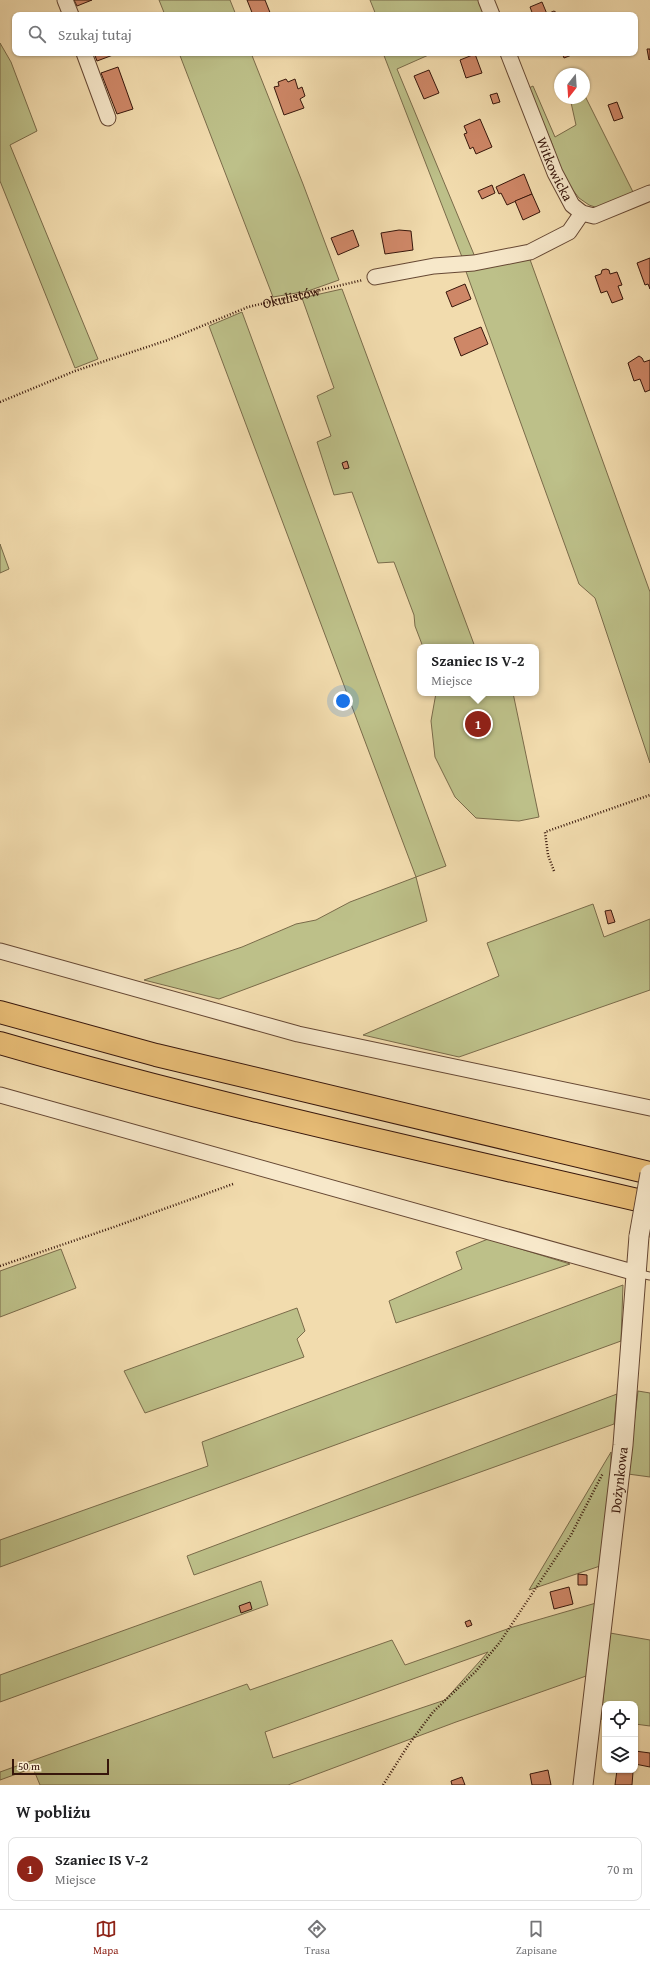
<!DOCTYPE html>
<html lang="pl">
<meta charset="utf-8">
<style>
:root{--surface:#fff;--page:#f6f6f6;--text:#202124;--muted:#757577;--line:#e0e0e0;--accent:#8f2418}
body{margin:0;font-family:"Gentium Book Plus",serif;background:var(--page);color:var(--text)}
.controls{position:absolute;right:12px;bottom:12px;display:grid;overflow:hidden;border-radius:8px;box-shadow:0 1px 3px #0004}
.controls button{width:36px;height:36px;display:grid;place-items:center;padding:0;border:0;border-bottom:1px solid var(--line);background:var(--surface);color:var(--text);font:20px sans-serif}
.compass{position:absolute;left:554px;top:68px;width:36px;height:36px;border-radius:50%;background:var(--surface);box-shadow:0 1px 3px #0004;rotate:197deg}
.scale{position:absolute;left:12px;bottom:10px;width:97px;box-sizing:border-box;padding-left:4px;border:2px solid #37160b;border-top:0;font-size:11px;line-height:14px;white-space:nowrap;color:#37160b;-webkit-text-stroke:3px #f7e8ca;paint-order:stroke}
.you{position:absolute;left:343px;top:701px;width:14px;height:14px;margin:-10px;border:3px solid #fff;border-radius:50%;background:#1a73e8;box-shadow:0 0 0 6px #1a73e833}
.badge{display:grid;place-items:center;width:26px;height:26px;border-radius:50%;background:var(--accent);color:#fff;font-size:13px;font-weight:700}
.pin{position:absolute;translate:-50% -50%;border:2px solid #fff;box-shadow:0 1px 4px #0006}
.popup{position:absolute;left:417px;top:644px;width:122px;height:52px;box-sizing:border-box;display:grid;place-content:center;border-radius:8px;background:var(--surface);filter:drop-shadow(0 1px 3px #0005);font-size:13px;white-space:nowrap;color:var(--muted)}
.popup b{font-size:15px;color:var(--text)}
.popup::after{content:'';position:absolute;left:50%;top:100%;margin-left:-8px;border:8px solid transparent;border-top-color:var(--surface)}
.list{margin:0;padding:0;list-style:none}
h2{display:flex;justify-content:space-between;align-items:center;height:52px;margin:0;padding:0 16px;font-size:17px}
h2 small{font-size:13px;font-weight:400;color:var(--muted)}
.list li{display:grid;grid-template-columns:26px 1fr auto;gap:12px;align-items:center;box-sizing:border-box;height:64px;margin:0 8px 8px;padding:0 8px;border:1px solid var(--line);border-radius:8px}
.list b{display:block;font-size:15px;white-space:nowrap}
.list p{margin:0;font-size:13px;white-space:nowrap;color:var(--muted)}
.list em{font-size:13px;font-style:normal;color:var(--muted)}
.icon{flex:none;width:22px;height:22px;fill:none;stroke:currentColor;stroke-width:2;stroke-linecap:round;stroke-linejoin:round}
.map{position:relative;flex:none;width:650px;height:1785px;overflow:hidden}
.search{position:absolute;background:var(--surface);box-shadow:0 1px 3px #0004;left:12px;right:12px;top:12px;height:44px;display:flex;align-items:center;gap:10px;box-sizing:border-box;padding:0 14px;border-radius:8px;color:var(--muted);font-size:15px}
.sheet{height:124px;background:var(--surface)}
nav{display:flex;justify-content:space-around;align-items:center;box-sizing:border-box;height:56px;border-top:1px solid var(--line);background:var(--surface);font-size:11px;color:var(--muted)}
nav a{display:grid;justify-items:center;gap:2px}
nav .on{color:var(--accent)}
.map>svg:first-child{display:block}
.green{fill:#bdc089;stroke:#7a6b4a;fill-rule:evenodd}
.building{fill:#ce8767;stroke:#37160b}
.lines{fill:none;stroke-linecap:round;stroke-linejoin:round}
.service-casing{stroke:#664834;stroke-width:9}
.minor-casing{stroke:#664834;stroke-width:17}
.tertiary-casing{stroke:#664834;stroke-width:21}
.motorway-casing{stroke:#37160b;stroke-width:24}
.path{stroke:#37160b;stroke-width:2.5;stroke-dasharray:1 2;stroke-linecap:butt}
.service{stroke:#f7e8ca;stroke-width:7}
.minor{stroke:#f7e8ca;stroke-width:15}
.tertiary{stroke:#f7e8ca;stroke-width:19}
.motorway{stroke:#e9be77;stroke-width:22}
.tertiary-bridge-casing{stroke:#664834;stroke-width:21;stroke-linecap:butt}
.tertiary-bridge{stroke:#f7e8ca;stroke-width:19}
.labels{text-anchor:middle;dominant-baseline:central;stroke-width:3;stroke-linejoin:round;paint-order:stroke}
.street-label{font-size:14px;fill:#37160b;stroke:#f7e8ca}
</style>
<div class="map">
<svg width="650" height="1785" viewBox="0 0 650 1785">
<rect width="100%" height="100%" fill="#f2dcae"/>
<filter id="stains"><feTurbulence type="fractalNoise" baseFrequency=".005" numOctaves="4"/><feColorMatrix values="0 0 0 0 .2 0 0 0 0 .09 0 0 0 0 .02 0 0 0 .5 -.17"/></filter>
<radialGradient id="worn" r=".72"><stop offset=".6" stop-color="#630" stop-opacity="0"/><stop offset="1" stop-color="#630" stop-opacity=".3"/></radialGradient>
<!-- green -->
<g class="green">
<path d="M159,0H230L236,15H165Z"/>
<path d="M370,0H480L486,15H376Z"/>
<path d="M0,43L11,62L37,131L10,145L98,359L75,368L0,181Z"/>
<path d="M179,53H251L303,184L339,280L308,291L273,297Z"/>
<path d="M383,53H433L397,69L475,257H462Z"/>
<path d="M533,86L555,137L576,125L570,98H584V94L634,194L598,208L589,205L579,198L565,180L551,141L527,89Z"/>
<path d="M528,254L650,592V763L595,598L579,584L464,266Z"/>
<path d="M342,289L475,647H423L415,626L414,615L394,562L378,563L352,492L334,495L317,442L331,436L317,396L334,388L302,298Z"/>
<path d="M242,312L446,866L416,877L427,921L219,999L144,980L242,947L296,924L316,920L350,902L416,877L209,326Z"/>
<path d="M0,544L9,569L0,573Z"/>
<path d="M436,693H513L539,817L519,821L476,818L455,797L435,757L431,721Z"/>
<path d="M593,904L604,937L650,919V990L459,1057L363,1035L499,976L487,943Z"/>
<path d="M488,1239L570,1264L396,1323L389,1301L462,1269L456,1252Z"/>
<path d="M61,1249L76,1288L0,1317V1271Z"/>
<path d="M623,1285L621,1341L0,1567V1540L208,1466L202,1442Z"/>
<path d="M297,1308L305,1331L297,1339L304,1357L145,1413L124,1371Z"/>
<path d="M638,1391L650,1393V1477L628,1474Z"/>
<path d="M617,1394L614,1424L194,1575L187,1556Z"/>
<path d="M611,1452V1475L603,1565L529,1590Z"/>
<path d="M261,1581L268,1605L0,1702V1675Z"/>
<path d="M596,1603L589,1675L456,1722L288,1785H40L33,1768L0,1780V1772L247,1684L250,1690L392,1640L405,1665L513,1627ZM488,1652L445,1700L273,1758L265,1732Z"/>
<path d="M610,1633L650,1640V1726L635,1724V1704H605V1720L601,1719Z"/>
</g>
<!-- building -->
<g class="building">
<path d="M74,0H92L77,6Z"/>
<path d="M247,0H265L271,15H253Z"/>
<path d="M542,2L547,14L554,11L560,15H533L530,7Z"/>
<path d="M647,49H650V59L649,60Z"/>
<path d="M94,53H112L113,55L97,61Z"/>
<path d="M562,53H577L564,58Z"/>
<path d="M475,54L482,73L466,78L460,60Z"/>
<path d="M118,67L133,109L117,114L101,73Z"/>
<path d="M429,70L439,93L424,99L414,76Z"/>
<path d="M286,79L288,82L295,79L298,89L302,87L305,96L300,99L304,108L284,115L274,87L279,86L278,82Z"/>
<path d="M497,93L500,102L493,104L490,95Z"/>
<path d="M617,102L623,118L614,121L608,105Z"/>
<path d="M480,119L492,147L476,154L473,147L470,149L464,134L467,133L464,126Z"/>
<path d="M524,174L532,194L507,205L501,193L499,194L496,187Z"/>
<path d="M492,185L495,193L482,199L478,191Z"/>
<path d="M532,194L540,212L523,220L515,201Z"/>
<path d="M353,230L359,246L338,255L331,238Z"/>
<path d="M399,230L411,231L413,250L385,254L381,233Z"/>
<path d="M650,258V289L648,284L645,285L637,263Z"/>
<path d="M606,269L609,270L610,274L617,272L622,285L618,286L623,299L612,303L607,291L601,293L595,276L601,274L602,270Z"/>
<path d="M465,284L471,299L452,307L446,292Z"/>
<path d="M481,327L488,344L461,356L454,338Z"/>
<path d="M639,356L642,358L644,362L650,360V390L645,392L640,379L634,381L628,363Z"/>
<path d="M347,461L349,468L344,469L342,463Z"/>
<path d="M611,910L615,922L608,924L605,911Z"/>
<path d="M578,1574L587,1575V1585H578Z"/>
<path d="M569,1587L573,1604L554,1609L550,1592Z"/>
<path d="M250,1602L252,1609L241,1613L239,1606Z"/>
<path d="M470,1620L472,1625L467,1627L465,1622Z"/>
<path d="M635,1751L650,1753V1767L635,1764Z"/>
<path d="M548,1770L551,1785H532L530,1774Z"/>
<path d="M617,1770L633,1772L632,1785H615Z"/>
<path d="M462,1777L465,1785H452L451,1781Z"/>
</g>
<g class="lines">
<defs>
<path id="service" d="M636,1273L650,1276"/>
<g id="minor">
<path d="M65,0L71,15"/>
<path d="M486,0L492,15"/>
<path d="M84,53L108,118"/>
<path id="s2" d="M508,53L555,173L572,205L582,213L594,216L650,193"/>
<path d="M375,277L434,266L474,263L530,252L569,232L582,213"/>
<path d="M0,951L298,1034L650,1108"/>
<path d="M0,1095L636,1273"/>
</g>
<g id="tertiary">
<path id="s3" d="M583,1785L623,1445L639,1236"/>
</g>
<g id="motorway">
<path d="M0,1012L156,1055L650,1173"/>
<path d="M0,1043C214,1105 433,1152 650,1203"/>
</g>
</defs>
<!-- service casing -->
<use href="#service" class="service-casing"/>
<!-- minor casing -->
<use href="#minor" class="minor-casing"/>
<!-- tertiary casing -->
<use href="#tertiary" class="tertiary-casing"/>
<!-- motorway casing -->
<use href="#motorway" class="motorway-casing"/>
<!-- path -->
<g class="path">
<path id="s1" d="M0,402L75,371L168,340L248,307L363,280"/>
<path d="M554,871L548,855L545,832L650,795"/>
<path d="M0,1266L114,1227L233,1184"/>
<path d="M383,1785L409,1744L433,1712L476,1671L500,1642L571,1535L603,1473"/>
</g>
<!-- service -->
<use href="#service" class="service"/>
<!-- minor -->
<use href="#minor" class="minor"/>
<!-- tertiary -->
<use href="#tertiary" class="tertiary"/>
<!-- motorway -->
<use href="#motorway" class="motorway"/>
<defs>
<path id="tertiary-bridge" d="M639,1236L650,1174"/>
</defs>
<!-- tertiary-bridge casing -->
<use href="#tertiary-bridge" class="tertiary-bridge-casing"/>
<!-- tertiary-bridge -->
<use href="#tertiary-bridge" class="tertiary-bridge"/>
</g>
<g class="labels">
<!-- street labels -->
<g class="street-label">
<text stroke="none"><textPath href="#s2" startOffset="125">Witkowicka</textPath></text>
<text stroke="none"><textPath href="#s1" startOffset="310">Okulistów</textPath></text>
<text stroke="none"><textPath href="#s3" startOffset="307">Dożynkowa</textPath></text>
</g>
</g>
<rect width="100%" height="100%" filter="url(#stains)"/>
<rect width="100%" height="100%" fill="url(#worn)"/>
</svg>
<div class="controls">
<button><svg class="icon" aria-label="locate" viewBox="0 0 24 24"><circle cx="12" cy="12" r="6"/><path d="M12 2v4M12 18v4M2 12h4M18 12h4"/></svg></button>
<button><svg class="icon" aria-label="layers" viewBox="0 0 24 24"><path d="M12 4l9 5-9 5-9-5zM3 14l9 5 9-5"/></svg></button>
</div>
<svg class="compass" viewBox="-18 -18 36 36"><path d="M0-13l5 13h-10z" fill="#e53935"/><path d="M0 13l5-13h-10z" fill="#757577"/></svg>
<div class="scale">50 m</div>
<div class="you"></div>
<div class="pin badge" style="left:478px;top:724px">1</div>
<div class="popup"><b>Szaniec IS V-2</b>Miejsce</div>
<div class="search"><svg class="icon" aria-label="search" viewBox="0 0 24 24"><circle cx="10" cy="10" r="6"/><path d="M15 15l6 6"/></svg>Szukaj tutaj</div>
</div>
<section class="sheet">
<h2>W pobliżu<small></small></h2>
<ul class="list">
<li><span class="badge">1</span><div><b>Szaniec IS V-2</b><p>Miejsce</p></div><em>70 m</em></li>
</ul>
</section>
<nav>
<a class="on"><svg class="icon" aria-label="map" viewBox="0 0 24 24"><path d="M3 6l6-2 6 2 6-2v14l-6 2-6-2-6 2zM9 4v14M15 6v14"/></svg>Mapa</a>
<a><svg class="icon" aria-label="directions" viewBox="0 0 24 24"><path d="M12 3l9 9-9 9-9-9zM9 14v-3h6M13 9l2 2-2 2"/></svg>Trasa</a>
<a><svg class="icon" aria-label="saved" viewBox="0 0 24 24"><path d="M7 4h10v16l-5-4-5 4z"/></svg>Zapisane</a>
</nav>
